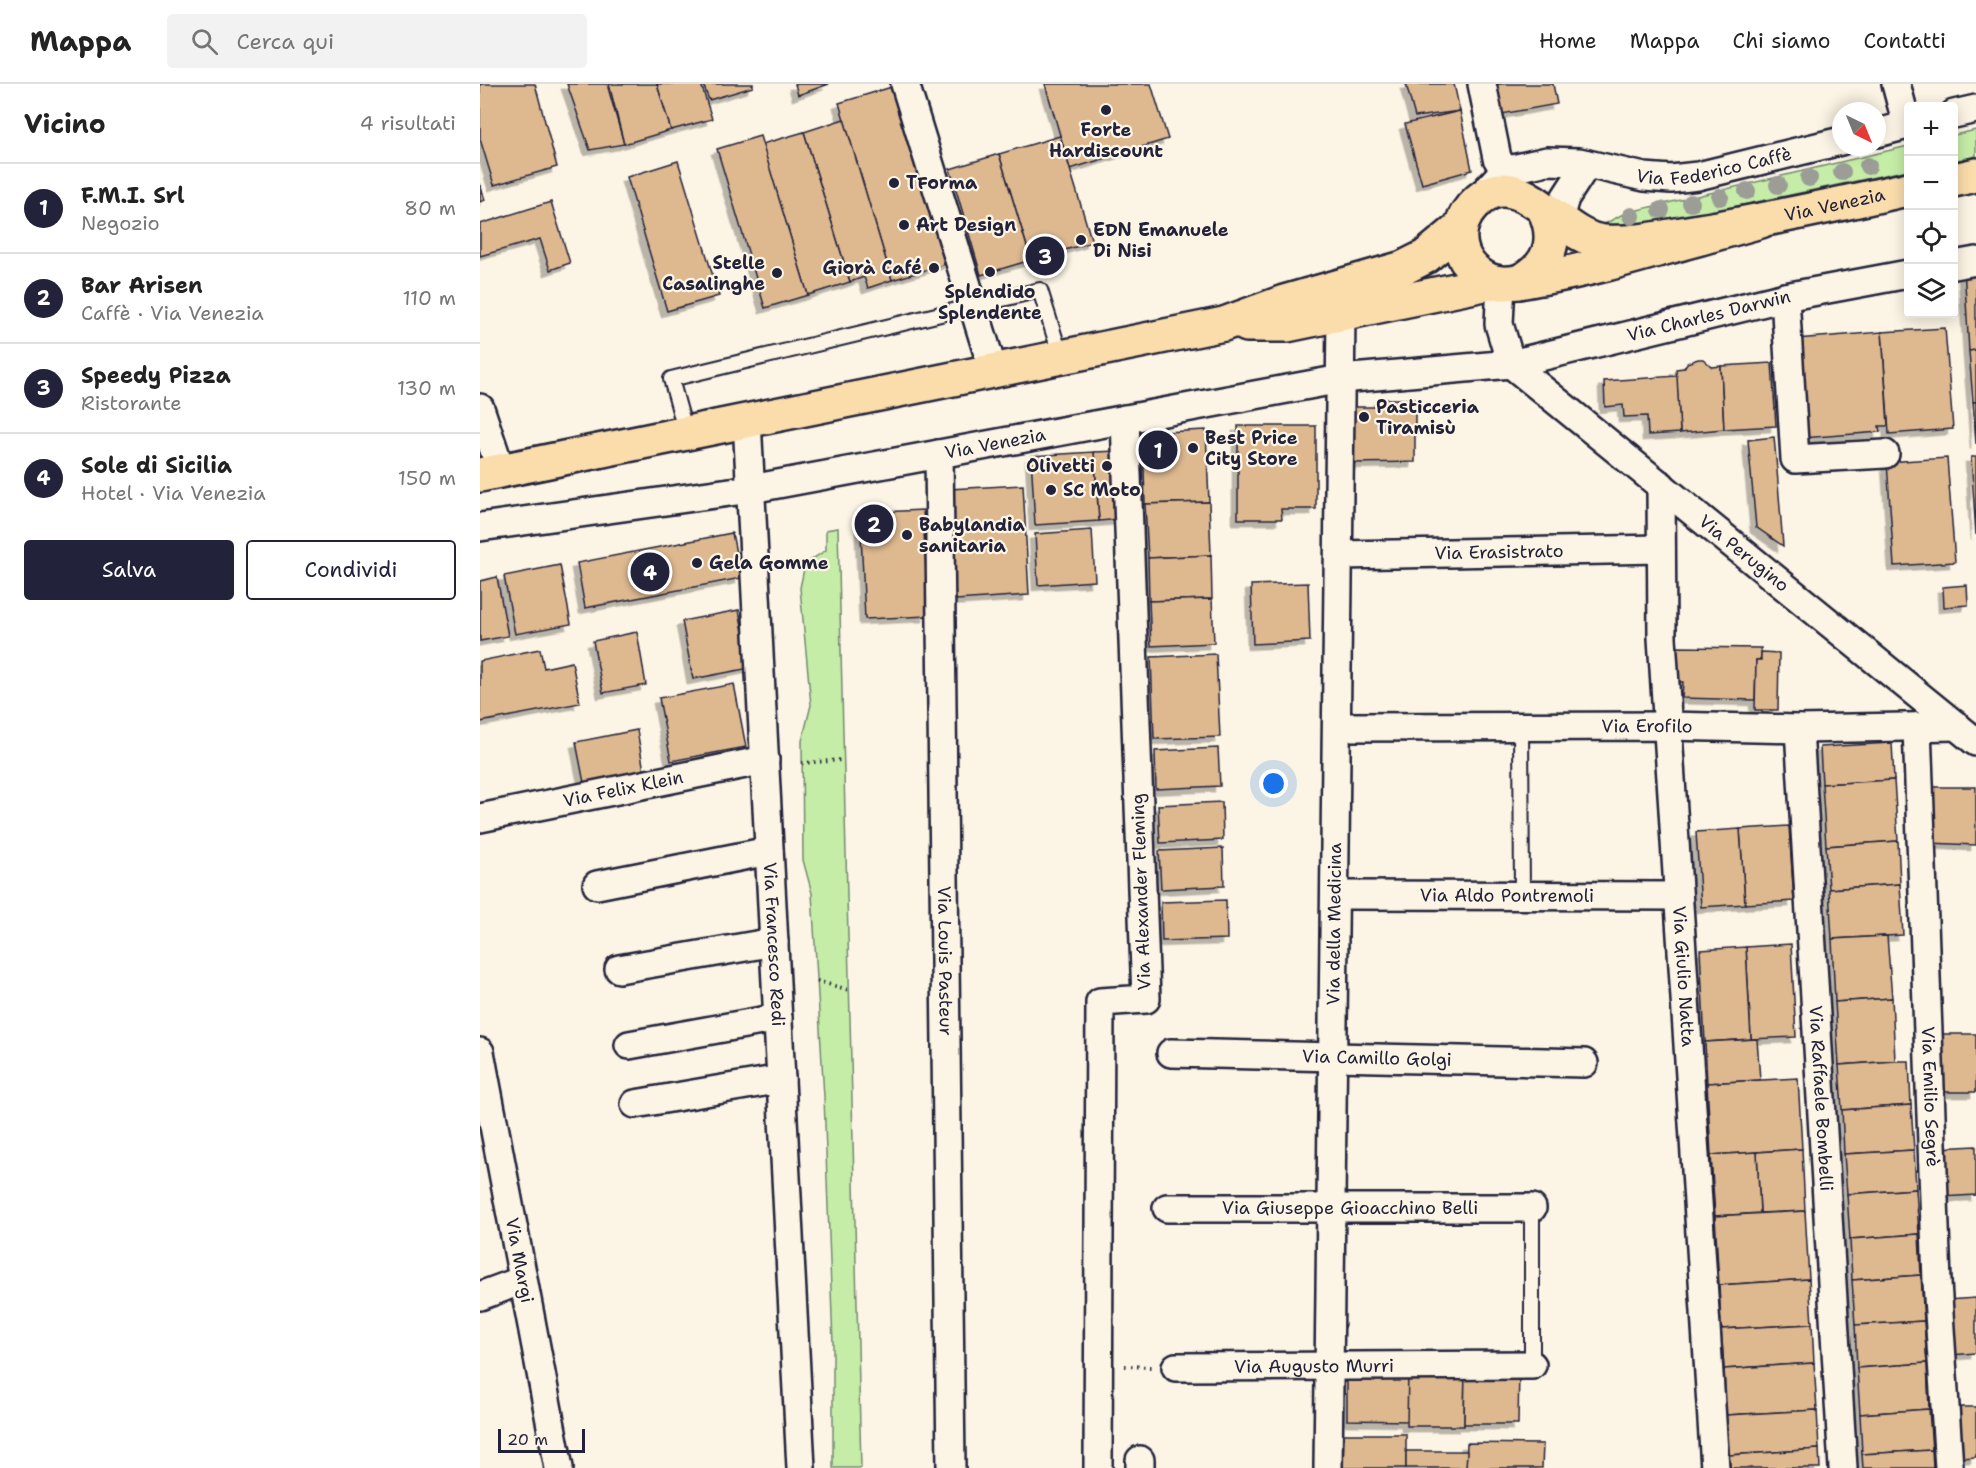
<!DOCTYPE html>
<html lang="it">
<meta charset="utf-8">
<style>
:root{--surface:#fff;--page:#f2f2f2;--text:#222;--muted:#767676;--line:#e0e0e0;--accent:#22223b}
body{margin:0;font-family:"Shantell Sans",sans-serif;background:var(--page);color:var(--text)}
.controls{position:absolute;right:18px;top:18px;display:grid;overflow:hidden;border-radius:6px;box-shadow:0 3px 15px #0003}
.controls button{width:54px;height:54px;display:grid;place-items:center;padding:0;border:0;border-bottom:2px solid var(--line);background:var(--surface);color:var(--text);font:30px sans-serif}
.compass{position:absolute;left:1352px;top:18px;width:54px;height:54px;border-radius:50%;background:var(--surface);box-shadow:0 3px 15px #0003;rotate:137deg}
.scale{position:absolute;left:18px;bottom:15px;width:87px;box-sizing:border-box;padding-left:6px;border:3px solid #22223b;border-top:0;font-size:16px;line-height:21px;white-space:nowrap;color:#22223b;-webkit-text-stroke:4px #fcf5e5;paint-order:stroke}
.you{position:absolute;left:794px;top:700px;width:21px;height:21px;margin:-15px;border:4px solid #fff;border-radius:50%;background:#1a73e8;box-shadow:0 0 0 9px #1a73e833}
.badge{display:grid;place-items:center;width:39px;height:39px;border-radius:50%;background:var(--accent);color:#fff;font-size:20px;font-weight:700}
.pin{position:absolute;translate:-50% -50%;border:3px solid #fff;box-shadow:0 2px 6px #0006}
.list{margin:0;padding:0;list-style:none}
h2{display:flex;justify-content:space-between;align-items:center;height:78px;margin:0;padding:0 24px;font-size:26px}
h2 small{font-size:20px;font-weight:400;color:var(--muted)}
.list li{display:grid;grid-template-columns:39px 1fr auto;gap:18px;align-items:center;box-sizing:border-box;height:90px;padding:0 24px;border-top:2px solid var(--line)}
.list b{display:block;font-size:22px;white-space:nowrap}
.list p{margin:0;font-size:20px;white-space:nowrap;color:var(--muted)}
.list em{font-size:20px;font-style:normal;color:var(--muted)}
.actions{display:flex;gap:12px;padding:18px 24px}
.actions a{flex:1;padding:14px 0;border:2px solid var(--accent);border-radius:6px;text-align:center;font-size:21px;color:var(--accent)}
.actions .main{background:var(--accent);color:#fff}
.icon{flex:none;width:33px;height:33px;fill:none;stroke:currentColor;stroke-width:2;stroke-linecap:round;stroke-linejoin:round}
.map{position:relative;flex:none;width:1496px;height:1384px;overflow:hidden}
header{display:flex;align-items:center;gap:36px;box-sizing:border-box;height:84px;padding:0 30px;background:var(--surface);border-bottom:2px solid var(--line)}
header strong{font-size:28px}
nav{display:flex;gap:33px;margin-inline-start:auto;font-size:21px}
.search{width:420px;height:54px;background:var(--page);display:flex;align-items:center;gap:15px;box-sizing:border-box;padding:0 21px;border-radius:6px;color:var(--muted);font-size:22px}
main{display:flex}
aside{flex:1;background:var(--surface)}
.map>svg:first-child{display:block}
.green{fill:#c5eda7;stroke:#748871;stroke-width:1.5}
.building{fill:#deb990;stroke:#22223b;stroke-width:1.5;filter:url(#shadow)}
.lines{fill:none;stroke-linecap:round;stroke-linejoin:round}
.lane-casing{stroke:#22223b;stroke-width:18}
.street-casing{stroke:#22223b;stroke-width:32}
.primary-casing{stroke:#22223b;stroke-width:38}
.path{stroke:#22223b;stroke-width:4;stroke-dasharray:1.5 4.5;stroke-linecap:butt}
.lane{stroke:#fcf5e5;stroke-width:14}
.street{stroke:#fcf5e5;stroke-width:27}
.primary{stroke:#faddab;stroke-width:33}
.tree{fill:#9b9d96}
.poi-dot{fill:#22223b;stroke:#fcf5e5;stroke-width:2}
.labels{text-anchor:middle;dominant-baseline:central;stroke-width:4.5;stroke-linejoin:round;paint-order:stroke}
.poi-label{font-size:18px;font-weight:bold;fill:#22223b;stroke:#fcf5e5;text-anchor:start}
.street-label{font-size:18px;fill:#22223b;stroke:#fcf5e5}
</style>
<header>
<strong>Mappa</strong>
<div class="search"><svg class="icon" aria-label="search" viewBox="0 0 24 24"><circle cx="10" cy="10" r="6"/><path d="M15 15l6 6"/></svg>Cerca qui</div>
<nav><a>Home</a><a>Mappa</a><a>Chi siamo</a><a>Contatti</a></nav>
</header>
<main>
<aside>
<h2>Vicino<small>4 risultati</small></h2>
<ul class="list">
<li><span class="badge">1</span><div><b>F.M.I. Srl</b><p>Negozio</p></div><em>80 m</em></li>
<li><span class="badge">2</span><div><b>Bar Arisen</b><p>Caffè · Via Venezia</p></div><em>110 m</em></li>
<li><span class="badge">3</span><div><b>Speedy Pizza</b><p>Ristorante</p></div><em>130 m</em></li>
<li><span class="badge">4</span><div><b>Sole di Sicilia</b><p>Hotel · Via Venezia</p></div><em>150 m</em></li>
</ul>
<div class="actions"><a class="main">Salva</a><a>Condividi</a></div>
</aside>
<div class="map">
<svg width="1496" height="1384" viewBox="0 0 1496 1384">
<defs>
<filter id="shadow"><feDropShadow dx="-5.5" dy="5.5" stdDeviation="0" flood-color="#0004"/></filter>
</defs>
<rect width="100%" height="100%" fill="#fcf5e5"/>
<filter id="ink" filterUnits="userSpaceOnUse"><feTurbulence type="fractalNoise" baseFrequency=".0167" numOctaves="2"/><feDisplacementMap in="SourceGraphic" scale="12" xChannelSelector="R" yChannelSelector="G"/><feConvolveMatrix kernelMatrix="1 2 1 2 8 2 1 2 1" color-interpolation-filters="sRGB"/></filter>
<g filter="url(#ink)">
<!-- green -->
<g class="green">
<path d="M1496,46V72L1474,77V51Z"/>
<path d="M1428,62V86L1130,149L1115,145L1145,129Z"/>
<path d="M358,444L381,1384H353V1260L344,1013L332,809L323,776L322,657L331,621L320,504L325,480L346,466V446Z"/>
</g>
<!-- building -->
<g class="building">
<path d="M0,0H55L77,83L14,101L0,55Z"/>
<path d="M87,0H127L144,60L110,66Z"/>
<path d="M129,0H177L191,46L144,60Z"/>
<path d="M177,0H221L232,35L191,46Z"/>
<path d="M223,0H273V3L229,16Z"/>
<path d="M315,0H349L318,11Z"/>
<path d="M565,0H671L688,55L590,85Z"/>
<path d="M926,0H974L980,27L935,33Z"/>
<path d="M1017,0H1073L1077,20L1022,30Z"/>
<path d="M415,2L469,179L412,196L359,19Z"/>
<path d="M980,27L992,86L942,100L925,40Z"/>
<path d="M364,35L412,196L388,204L384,193L370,198L324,48Z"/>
<path d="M324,48L370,198L328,211L282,60Z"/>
<path d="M280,52L328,211L285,224L237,65Z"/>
<path d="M580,52L612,158L551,176L519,70Z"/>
<path d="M519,70L551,176L501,191L470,85Z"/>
<path d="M198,77L239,212L187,227L147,93Z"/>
<path d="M0,100L5,116L0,118Z"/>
<path d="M71,118L90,179L70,186L60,155L0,172V140Z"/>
<path d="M1496,183V266L1489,267L1484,184Z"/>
<path d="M1465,244L1473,345L1409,350L1402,248Z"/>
<path d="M1402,248L1408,342H1399L1400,348L1322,354L1316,255Z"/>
<path d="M1496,266V318H1493L1489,267Z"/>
<path d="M1218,275H1223L1232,283L1241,282L1244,345L1200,349L1196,285L1204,284L1207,279Z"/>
<path d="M1292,279L1296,342L1244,345L1241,282Z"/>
<path d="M1197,292L1200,349L1168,351L1167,332L1144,333L1143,321L1125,323L1124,297Z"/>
<path d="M899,315H935V378L872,379L871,323H899Z"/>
<path d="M1493,318H1496V360Z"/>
<path d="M758,342H836V425H801L802,435H758Z"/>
<path d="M726,346L729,418L665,420L663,349Z"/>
<path d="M1294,353L1297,386L1303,462L1276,443L1268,356Z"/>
<path d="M639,367L642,435L619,437L614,368Z"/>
<path d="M614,368L619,437L555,441L551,372Z"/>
<path d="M1491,373H1496V451Z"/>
<path d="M1467,374L1475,478L1414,482L1407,378Z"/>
<path d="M543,401L549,511L476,516L469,405Z"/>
<path d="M729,418L731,471L668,474L665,420Z"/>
<path d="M443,426L448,532L385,535L380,429Z"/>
<path d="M612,446L615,497L558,501L555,450Z"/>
<path d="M252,449L261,494L105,524L97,479Z"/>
<path d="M731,471L732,515L669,517L668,474Z"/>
<path d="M80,481L91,540L35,550L24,492Z"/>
<path d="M17,493L28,552L0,557V497Z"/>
<path d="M828,499L830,557L773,560L771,501Z"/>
<path d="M1487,501L1488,521L1464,523L1463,503Z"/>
<path d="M732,515L734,559L671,562L669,517Z"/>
<path d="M259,526L270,584L213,595L202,537Z"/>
<path d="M157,548L166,601L123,609L113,557Z"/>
<path d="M1195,563L1281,564V576H1276L1275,616L1202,614L1203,598H1194Z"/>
<path d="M60,565L64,584L92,578L100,619L0,638V577Z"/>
<path d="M1281,568L1299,569L1298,626H1275L1276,576H1281Z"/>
<path d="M736,570L740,653L674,655L671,573Z"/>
<path d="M254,600L266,663L191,677L179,614Z"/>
<path d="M157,646L165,693L105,704L96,658Z"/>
<path d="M1412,659L1414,696L1342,700L1340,663Z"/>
<path d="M738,664L740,702L676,705L675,667Z"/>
<path d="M1414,696L1418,757L1346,762L1342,700Z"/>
<path d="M1449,703H1496V761L1448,759Z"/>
<path d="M742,718L743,756L680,759L678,721Z"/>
<path d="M1309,742L1314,817L1265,820L1260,745Z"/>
<path d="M1260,745L1265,820L1221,823L1216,748Z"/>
<path d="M1418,757L1420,800L1349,805L1346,762Z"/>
<path d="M743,764L744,802L681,805L679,767Z"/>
<path d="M1420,800L1423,851L1352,855L1349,805Z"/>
<path d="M746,816L747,855L682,857L681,818Z"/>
<path d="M1407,852L1412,914L1355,918L1352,855Z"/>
<path d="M1311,860L1316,953L1271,955L1266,863Z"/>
<path d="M1266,863L1271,955L1225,958L1220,866Z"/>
<path d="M1412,914L1415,977L1359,981L1355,918Z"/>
<path d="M1461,950H1496V1008H1462Z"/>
<path d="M1277,955L1280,996L1227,999L1225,958Z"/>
<path d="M1415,977H1429L1431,1021L1362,1026L1359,981Z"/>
<path d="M1318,994L1322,1065L1231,1071L1227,999Z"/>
<path d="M1431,1021L1434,1066L1364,1070L1362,1026Z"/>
<path d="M1496,1062V1111L1461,1113L1458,1064Z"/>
<path d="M1322,1065L1325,1127L1280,1129L1277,1068Z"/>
<path d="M1434,1066L1436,1105L1367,1110L1364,1070Z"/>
<path d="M1277,1068L1280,1129L1235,1132L1231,1071Z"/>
<path d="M1436,1105L1439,1150L1370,1155L1367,1110Z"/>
<path d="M1325,1127L1329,1195L1239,1201L1235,1132Z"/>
<path d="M1439,1150L1441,1191L1372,1196L1370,1155Z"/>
<path d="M1441,1191L1444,1237L1375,1241L1372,1196Z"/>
<path d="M1329,1195L1332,1240L1241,1245L1239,1201Z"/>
<path d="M1496,1214V1269L1471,1271L1467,1216Z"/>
<path d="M1444,1237L1447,1279L1377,1284L1375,1241Z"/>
<path d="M1332,1240L1334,1279L1244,1285L1241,1245Z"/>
<path d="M1334,1279L1337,1326L1246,1331L1244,1285Z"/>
<path d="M1447,1279L1449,1325L1380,1330L1377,1284Z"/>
<path d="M867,1286H928V1337L867,1336Z"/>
<path d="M928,1286H985L984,1342H927Z"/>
<path d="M985,1286H1039L1038,1340H984Z"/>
<path d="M1479,1323H1496V1373L1481,1374Z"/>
<path d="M1449,1325L1452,1366L1382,1370L1380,1330Z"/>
<path d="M1337,1326L1339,1365L1249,1371L1246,1331Z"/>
<path d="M864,1350H926V1384H863Z"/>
<path d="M987,1359L1063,1360L1062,1384H986Z"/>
<path d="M1339,1365L1340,1384H1250L1249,1371Z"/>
<path d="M1452,1366L1453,1384H1383L1382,1370Z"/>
<path d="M926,1367H987L986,1384H926Z"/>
</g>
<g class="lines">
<defs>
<g id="lane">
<path d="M206,349L191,295L560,206L581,273"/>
<path d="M1041,642L1042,812"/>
<path d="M1052,1124V1281"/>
</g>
<g id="street">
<path d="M425,0L513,286"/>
<path d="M1002,0L1017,74L1034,102"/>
<path d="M1416,0L1427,41"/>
<path d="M1474,30L1496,25"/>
<path d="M1397,49L1428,41"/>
<path id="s1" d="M996,117L1024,87L1067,77L1099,78L1164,93L1191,95L1218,92L1361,57"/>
<path d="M1073,154L1085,114L1107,80"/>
<path d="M1474,181L1496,177"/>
<path d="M1021,199L1019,240L1031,280"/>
<path d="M1305,213L1315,375L1405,370"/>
<path id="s2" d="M1031,280L1496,658"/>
<path d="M0,324L21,387"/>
<path id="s3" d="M267,336L321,1384"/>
<path id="s4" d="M459,370L471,1384"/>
<path id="s5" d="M1181,401L1182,554L1235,1384"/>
<path id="s6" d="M0,443L271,405L861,295L1031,280L1305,213L1428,190"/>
<path id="s7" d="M859,471L1181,465"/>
<path id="s8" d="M858,643L1187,642L1319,645L1477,642"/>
<path id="s9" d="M1437,643L1457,1198L1469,1384"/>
<path id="s10" d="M1319,645L1363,1384"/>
<path id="s11" d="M0,734L285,676"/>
<path d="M117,801L289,767"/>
<path id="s12" d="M856,811L1198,812"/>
<path d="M139,885L294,858"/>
<path d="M149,961L298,934"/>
<path id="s13" d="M0,968L79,1384"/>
<path id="s14" d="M691,969L1104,979"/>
<path d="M155,1020L301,995"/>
<path id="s15" d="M687,1124H1052"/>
<path d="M0,1212L43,1196"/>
<path id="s16" d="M696,1283L1052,1281"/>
<path d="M618,1384L620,918L666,915L645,335"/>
<path d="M660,1384V1376"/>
<path id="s17" d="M848,1384L861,230"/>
</g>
<g id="primary">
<path d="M1474,96L1496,91"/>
<path id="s18" d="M1281,137C1255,144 1229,152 1202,159C1156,172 1109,186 1061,194C1049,196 1034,200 1021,199C1005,198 989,185 983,170C977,154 980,137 991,124C1036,70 1078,155 1124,158C1156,160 1188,152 1219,147C1289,136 1359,120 1428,105"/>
<path d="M1038,198C1070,184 1079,156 1064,125"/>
<path d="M767,241H807L1014,198"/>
<path d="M0,391L744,240L804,218L923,184L945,173L980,144"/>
</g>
</defs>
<!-- lane casing -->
<use href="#lane" class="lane-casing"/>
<!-- street casing -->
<use href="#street" class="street-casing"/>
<!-- primary casing -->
<use href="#primary" class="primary-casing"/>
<!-- path -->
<g class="path">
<path d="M322,679L363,676"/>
<path d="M337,897L369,906"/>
<path d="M645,1282L671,1283"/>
</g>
<!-- lane -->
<use href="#lane" class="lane"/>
<!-- street -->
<use href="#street" class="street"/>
<!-- primary -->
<use href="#primary" class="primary"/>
</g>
<!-- trees -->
<g class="tree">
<circle cx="1388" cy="82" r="9"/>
<circle cx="1362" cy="88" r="9"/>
<circle cx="1329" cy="94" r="9"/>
<circle cx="1298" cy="101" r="9"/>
<circle cx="1267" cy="107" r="9"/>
<circle cx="1240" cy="113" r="9"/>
<circle cx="1211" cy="119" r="9"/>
<circle cx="1181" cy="126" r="9"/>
<circle cx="1151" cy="132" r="9"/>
</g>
</g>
<!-- markers -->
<g class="poi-dot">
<circle cx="626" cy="26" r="6"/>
<circle cx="414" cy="99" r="6"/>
<circle cx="424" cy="141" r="6"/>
<circle cx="601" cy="156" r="6"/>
<circle cx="454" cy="184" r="6"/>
<circle cx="510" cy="188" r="6"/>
<circle cx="297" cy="189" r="6"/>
<circle cx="884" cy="333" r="6"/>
<circle cx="713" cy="364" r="6"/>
<circle cx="627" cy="382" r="6"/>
<circle cx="571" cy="406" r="6"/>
<circle cx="427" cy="451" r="6"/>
<circle cx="217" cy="479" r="6"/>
</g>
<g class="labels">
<!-- poi labels -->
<g class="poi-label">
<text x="626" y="46" text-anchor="middle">Forte<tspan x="626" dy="21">Hardiscount</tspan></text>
<text x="426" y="99">TForma</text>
<text x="436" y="141">Art Design</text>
<text x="613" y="146">EDN Emanuele<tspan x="613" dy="21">Di Nisi</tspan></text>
<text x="285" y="179" text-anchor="end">Stelle<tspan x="285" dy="21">Casalinghe</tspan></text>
<text x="442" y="184" text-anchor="end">Giorà Café</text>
<text x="510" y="208" text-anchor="middle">Splendido<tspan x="510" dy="21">Splendente</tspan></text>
<text x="896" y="323">Pasticceria<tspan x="896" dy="21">Tiramisù</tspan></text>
<text x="725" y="354">Best Price<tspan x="725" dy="21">City Store</tspan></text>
<text x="615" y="382" text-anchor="end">Olivetti</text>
<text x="583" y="406">SC Moto</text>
<text x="439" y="441">Babylandia<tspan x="439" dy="21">sanitaria</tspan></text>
<text x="229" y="479">Gela Gomme</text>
</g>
<!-- street labels -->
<g class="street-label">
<text stroke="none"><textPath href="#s1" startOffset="255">Via Federico Caffè</textPath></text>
<text stroke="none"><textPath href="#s18" startOffset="754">Via Venezia</textPath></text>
<text stroke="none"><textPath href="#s6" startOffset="1248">Via Charles Darwin</textPath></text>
<text stroke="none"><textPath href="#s6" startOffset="522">Via Venezia</textPath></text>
<text stroke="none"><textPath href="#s7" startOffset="160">Via Erasistrato</textPath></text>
<text stroke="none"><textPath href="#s2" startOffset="300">Via Perugino</textPath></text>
<text stroke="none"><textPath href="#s8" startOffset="309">Via Erofilo</textPath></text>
<text stroke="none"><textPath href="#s11" startOffset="146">Via Felix Klein</textPath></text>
<text transform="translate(661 808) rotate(-92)">Via Alexander Fleming</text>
<text stroke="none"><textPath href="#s12" startOffset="171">Via Aldo Pontremoli</textPath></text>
<text stroke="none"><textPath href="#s17" startOffset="544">Via della Medicina</textPath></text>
<text stroke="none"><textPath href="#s3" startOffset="525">Via Francesco Redi</textPath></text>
<text stroke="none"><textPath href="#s4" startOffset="507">Via Louis Pasteur</textPath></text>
<text stroke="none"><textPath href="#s5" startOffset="492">Via Giulio Natta</textPath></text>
<text stroke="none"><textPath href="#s14" startOffset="206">Via Camillo Golgi</textPath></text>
<text stroke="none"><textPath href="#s9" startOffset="370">Via Emilio Segrè</textPath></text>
<text stroke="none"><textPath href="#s10" startOffset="370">Via Raffaele Bombelli</textPath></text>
<text stroke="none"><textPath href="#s15" startOffset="183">Via Giuseppe Gioacchino Belli</textPath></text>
<text stroke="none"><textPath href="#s13" startOffset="212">Via Margi</textPath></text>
<text stroke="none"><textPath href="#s16" startOffset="138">Via Augusto Murri</textPath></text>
</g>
</g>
</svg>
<div class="controls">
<button>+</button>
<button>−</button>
<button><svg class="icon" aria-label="locate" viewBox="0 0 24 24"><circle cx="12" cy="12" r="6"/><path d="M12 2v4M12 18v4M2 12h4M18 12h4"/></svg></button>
<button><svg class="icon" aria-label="layers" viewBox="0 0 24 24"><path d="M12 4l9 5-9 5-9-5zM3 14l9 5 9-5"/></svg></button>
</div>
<svg class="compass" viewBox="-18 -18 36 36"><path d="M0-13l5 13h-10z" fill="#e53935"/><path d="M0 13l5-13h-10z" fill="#767676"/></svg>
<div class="scale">20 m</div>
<div class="you"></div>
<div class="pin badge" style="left:678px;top:366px">1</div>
<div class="pin badge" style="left:394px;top:440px">2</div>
<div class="pin badge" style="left:565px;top:172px">3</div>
<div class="pin badge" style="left:170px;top:488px">4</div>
</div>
</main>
